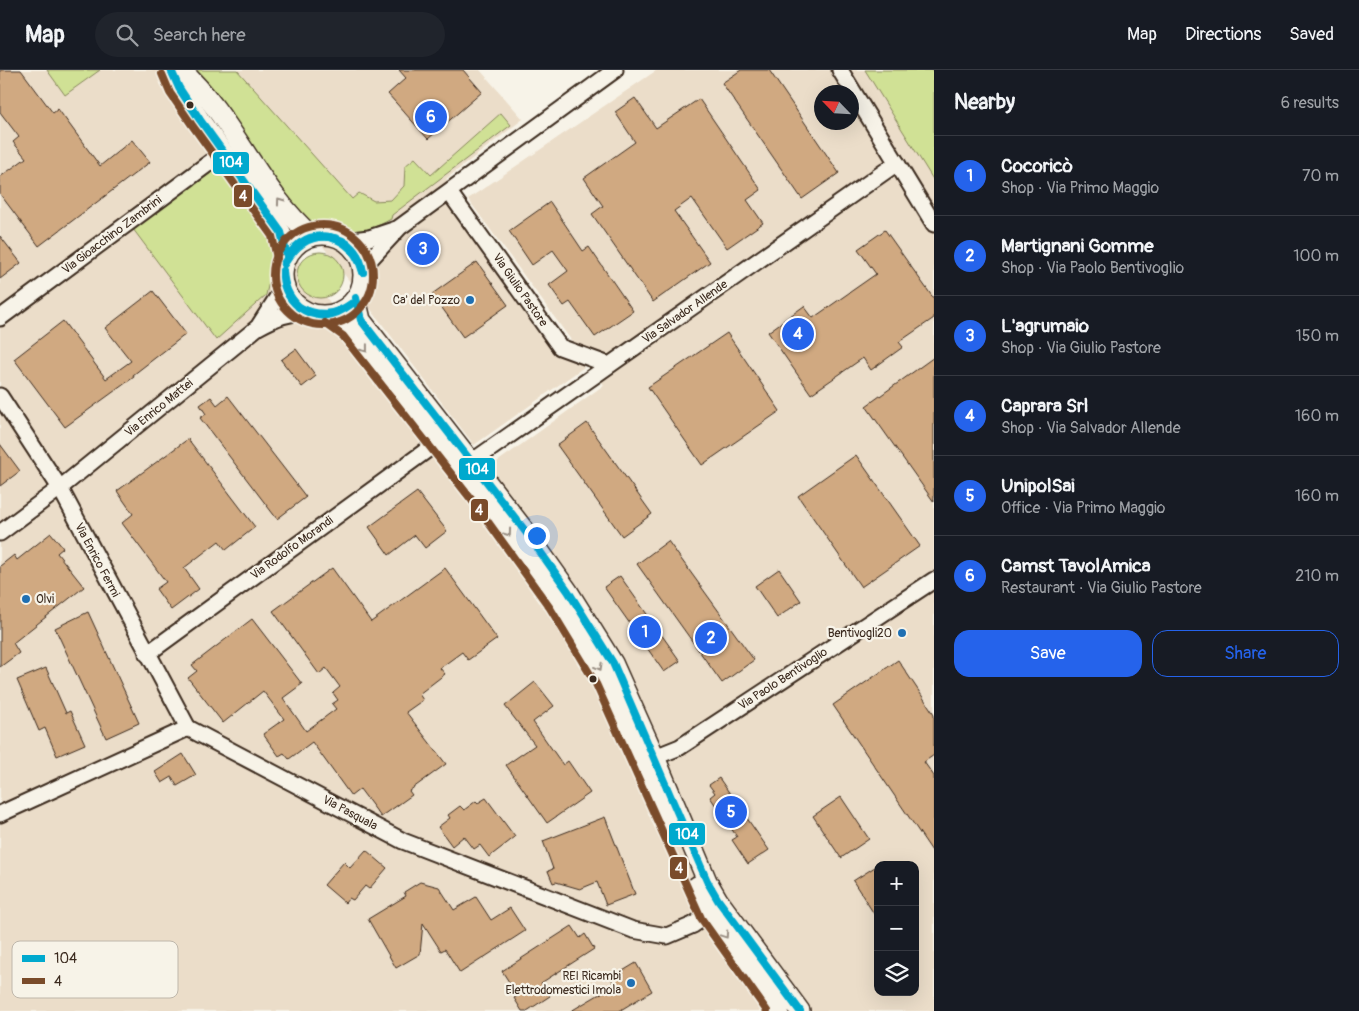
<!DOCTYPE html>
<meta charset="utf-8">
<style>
:root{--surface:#171b24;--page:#20242c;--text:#f1f3f6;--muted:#9ea1a6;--line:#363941;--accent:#2563eb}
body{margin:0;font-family:Pangolin,sans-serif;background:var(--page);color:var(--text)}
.controls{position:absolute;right:15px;bottom:15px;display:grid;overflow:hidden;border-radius:10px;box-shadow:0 5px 20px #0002}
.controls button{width:45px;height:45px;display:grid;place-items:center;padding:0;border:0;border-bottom:1px solid var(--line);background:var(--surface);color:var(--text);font:25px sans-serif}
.compass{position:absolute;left:814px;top:15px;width:45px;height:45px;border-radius:50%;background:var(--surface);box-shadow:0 5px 20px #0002;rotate:295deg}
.you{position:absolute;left:536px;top:465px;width:18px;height:18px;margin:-12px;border:4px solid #fff;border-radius:50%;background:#1a73e8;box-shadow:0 0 0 8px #1a73e833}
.badge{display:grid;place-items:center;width:32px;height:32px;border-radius:50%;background:var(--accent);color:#fff;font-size:16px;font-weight:700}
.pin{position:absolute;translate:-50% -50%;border:2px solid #fff;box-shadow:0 1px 5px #0006}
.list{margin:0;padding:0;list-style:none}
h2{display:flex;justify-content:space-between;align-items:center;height:65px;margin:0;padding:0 20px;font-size:21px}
h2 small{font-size:16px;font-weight:400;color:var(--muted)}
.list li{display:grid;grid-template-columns:32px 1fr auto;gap:15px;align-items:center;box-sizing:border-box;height:80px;padding:0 20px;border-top:1px solid var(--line)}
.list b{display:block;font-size:19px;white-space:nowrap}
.list p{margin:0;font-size:16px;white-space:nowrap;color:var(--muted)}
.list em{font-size:16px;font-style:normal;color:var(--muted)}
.actions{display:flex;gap:10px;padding:15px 20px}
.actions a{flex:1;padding:11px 0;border:1px solid var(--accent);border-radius:15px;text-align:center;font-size:18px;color:var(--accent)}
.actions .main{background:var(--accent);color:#fff}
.icon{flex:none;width:28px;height:28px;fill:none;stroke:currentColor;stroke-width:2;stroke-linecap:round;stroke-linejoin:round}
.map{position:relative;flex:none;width:934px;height:941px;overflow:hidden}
header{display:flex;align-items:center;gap:30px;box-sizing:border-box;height:70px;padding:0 25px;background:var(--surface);border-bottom:1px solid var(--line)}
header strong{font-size:24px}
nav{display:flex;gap:28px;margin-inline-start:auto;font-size:18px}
.search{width:350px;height:45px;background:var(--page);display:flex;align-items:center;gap:12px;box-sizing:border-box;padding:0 18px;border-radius:28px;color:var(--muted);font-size:19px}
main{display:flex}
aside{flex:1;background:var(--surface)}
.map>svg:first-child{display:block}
.built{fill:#ebddc9;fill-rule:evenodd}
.green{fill:#d0e195;stroke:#86865a}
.building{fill:#d0a981;stroke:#3b2a1e}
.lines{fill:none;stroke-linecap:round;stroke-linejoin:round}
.minor-casing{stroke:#3b2a1e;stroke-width:19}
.tertiary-casing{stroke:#3b2a1e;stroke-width:22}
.minor{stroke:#f7f3e8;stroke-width:15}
.tertiary{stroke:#f7f3e8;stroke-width:19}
.bus-1-casing{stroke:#f7f3e8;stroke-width:11}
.bus-2-casing{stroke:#f7f3e8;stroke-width:11}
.bus-1{stroke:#00a9ce;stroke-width:8}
.bus-2{stroke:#7a4b2a;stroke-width:8}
.oneway{stroke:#998e83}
.bus-dot{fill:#3b2a1e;stroke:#f7f3e8;stroke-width:2}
.poi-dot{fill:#1f6fb2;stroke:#f7f3e8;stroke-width:2}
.labels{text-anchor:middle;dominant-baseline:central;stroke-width:4.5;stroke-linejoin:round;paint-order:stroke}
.street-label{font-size:12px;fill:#3b2a1e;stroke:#f7f3e8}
.poi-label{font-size:12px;fill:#3b2a1e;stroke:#f7f3e8;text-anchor:end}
.key{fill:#f7f3e8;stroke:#bfb7ab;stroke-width:1}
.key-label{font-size:14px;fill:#3b2a1e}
.line-badge{stroke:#f7f3e8;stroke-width:2}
.badge-label{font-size:14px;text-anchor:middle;font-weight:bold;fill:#fff}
</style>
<header>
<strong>Map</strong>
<div class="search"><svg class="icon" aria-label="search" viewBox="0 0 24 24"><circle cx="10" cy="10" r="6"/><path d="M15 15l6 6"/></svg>Search here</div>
<nav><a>Map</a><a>Directions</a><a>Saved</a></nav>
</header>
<main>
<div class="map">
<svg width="934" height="941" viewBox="0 0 934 941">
<rect width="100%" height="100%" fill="#f7f3e8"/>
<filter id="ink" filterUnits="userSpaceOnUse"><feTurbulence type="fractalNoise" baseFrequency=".02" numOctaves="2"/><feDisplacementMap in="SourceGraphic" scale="10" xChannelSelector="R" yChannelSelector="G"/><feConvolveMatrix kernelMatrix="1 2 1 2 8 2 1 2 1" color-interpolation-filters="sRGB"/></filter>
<g filter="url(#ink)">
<!-- built -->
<g class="built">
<path d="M0,0H158L465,415L604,315L468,129L657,0H866L934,105V941H0ZM822,22H852V52H822ZM878,795H915V922H878Z"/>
<path d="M189,0H480L523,49L446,109L584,297L474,375Z"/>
</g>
<!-- green -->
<g class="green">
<path d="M47,0H100L65,25Z"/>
<path d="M189,0H237L352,129L359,123L374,131L391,130L404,116L405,96L415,88L431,105L501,43L511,55L392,145L391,149C362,166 332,167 303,150Z"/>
<path d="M865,0H934V111Z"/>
<path d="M220,93L279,167L266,225L216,270L133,159Z"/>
<circle cx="320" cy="205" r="23"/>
</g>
<!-- building -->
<g class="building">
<path d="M0,0H21L53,43L58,39L100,96L132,70L150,92L39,176L0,124V107L26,88L13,72L19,67L0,42Z"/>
<path d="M399,0H463L482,22L428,69L388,24L406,8Z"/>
<path d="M741,0H769L839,103L802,129L722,13Z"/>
<path d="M635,28L656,58L699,29L761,120L747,130L763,153L727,178L692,128L674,141L710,192L653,232L592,144L603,136L584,108L635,72L615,42Z"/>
<path d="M550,132L583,181L589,177L633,241L595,267L570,232L564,236L549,215L568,201L553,180L532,195L509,161Z"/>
<path d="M885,160L934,229V248L899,272L903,277L871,300L863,288L811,324L768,262L804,236L813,248L876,204L858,179Z"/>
<path d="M0,166L21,193L0,209Z"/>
<path d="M428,166L436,176L420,190L411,179Z"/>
<path d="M477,192L508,235L463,267L432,224Z"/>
<path d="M153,221L186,264L133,305L134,307L65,357L14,289L63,251L106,309L131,291L105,258Z"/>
<path d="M727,263L780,341L702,395L648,317Z"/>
<path d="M296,279L316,306L302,317L281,290Z"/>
<path d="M934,287V432L866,336Z"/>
<path d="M228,326L306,427L277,449L200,348L206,344L200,335L211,327L217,335Z"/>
<path d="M587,353L652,444L622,466L557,375Z"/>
<path d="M188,369L255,457L226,480L219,471L184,498L199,519L171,540L156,519L166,512L122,453L133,444L117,421Z"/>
<path d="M0,374L20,401L0,416Z"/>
<path d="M856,385L920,476L861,517L798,426Z"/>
<path d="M417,422L447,461L425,478L415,465L389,485L369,457Z"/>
<path d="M51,463L63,478L57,483L84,517L13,573L19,583L0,597V496L14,485L17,490Z"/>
<path d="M668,471L754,590L722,613L637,494Z"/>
<path d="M332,498L371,552L445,498L497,569L468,590L462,582L440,598L445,604L419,624L423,630L406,642L446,694L409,721L412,725L381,747L360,719L351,726L312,672L289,689L284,683L279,686L263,664L284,649L263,621L223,653L188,608L197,601L192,595L252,549L302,614L283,628L306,661L336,639L332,634L338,630L333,623L340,617L326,598L319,604L273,541Z"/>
<path d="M779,499L801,531L777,548L755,516Z"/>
<path d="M620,506L680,591L664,602L604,517Z"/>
<path d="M88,542L139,653L106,668L55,558Z"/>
<path d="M898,590L934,644V685L924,692L934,706V784L833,635Z"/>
<path d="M46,598L66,643L70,641L85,674L57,686L45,658L39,661L17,610Z"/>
<path d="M535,612L554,636L533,652L563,695L568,691L590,723L547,753L506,695L535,675L505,636Z"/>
<path d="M183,684L196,705L177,716L172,707L162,713L155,702Z"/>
<path d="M719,708L769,780L748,794L732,770L737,767L710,727L715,723L709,715Z"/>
<path d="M841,727L869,769L841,788L813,746Z"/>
<path d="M486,728L515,767L489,787L480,775L474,779L464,766L452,776L438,757L450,748L448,745L460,736L464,740L476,731L478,733Z"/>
<path d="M605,747L635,824L606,835L597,812L580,819L556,812L553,813L548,801L553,799L543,771Z"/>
<path d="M366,780L387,798L369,819L365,816L353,830L349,828L345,833L324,815L344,792L350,798Z"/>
<path d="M878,795V850L853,811Z"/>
<path d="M420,812L439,817L454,840L476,827L491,850L510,838L525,861L460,903L445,879L441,881L423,853L420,884L396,898L368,849L406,826L404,822Z"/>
<path d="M572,856L580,868L585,864L594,879L541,913L550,926L527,941H522L514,928L518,926L502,901Z"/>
<path d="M636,893L652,921L619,941H571L615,915L611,908Z"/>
</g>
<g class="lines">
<defs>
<g id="minor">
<path d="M840,0L934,154"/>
<path d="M449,122L560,277L609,295"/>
<path d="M344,171L369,168L396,159"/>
<path d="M362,198L400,157L615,0"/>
<path d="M0,248L224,82"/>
<path d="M260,254L284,217"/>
<path d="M0,326L60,418L188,658"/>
<path d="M473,391L897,93"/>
<path d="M0,463L60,418L258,257C275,248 289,241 309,243"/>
<path d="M147,584L438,372"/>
<path d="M655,687L680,677L934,510"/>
<path d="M0,744L188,658L403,771L633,860L667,866L693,855L710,843"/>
</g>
<g id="tertiary">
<path d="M171,0L179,18L200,50L281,162L287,186"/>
<path d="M181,0C233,46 259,121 312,166"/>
<circle cx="323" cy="205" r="40"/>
<path d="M356,228L361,250L529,466L568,521L613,593L655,687L707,811L718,830L800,941"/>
<path d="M331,245L350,259C435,368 527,474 596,593C626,644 646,701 670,754"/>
<path d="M697,816L710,843L779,941"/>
</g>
</defs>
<!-- minor casing -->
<use href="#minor" class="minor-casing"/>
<!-- tertiary casing -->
<use href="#tertiary" class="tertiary-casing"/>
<!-- minor -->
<use href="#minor" class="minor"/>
<!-- tertiary -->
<use href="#tertiary" class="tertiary"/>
<defs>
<g id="bus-1">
<path d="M171,0L179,18L200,50L281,162L287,186"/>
<path d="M329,167C348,169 360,183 363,202"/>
<path d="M329,167C348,171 358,184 363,202"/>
<path d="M284,194C293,176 306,163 329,167"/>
<path d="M284,194C295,177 307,165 329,167"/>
<path d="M283,201C284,216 288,226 299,237"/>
<path d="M283,201C282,216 287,227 299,237"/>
<path d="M356,228L361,250L529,466L568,521L613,593L707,811L718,830L800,941"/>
<path d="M299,237C318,247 334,246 351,234"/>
<path d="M299,237C317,250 335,247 351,234"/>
</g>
<g id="bus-2">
<path d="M162,4L170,23L192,55L272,166L277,188"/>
<circle cx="323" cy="205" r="50"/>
<path d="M325,253L343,266L478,438L550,538L596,614L701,848L767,941"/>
</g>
</defs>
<!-- bus-1 casing -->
<use href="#bus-1" class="bus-1-casing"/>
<!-- bus-2 casing -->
<use href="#bus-2" class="bus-2-casing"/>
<!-- bus-1 -->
<use href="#bus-1" class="bus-1"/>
<!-- bus-2 -->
<use href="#bus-2" class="bus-2"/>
</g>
<!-- one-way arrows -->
<defs><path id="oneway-chevron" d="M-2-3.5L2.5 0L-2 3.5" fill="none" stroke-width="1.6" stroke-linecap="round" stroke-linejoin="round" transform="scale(1.25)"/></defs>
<g class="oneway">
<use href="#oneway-chevron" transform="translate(280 131) rotate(-126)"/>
<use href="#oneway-chevron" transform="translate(365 279) rotate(52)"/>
<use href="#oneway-chevron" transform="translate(508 463) rotate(54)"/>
<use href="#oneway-chevron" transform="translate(599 597) rotate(61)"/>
<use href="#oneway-chevron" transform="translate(725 865) rotate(56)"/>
</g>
</g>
<!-- markers -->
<g class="bus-dot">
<circle cx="190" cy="35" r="4.5"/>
<circle cx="593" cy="609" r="4.5"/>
</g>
<g class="poi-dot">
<circle cx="470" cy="230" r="5"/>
<circle cx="26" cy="529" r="5"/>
<circle cx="902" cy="563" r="5"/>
<circle cx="631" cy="913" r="5"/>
</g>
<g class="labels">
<!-- street labels -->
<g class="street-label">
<text transform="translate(112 165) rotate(-37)">Via Gioacchino Zambrini</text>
<text transform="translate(520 220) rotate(55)">Via Giulio Pastore</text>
<text transform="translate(685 242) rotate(-35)">Via Salvador Allende</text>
<text transform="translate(159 338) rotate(-39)">Via Enrico Mattei</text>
<text transform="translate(292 478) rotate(-36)">Via Rodolfo Morandi</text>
<text transform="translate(97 490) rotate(62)">Via Enrico Fermi</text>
<text transform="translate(783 609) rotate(-33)">Via Paolo Bentivoglio</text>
<text transform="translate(350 743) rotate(28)">Via Pasquala</text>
</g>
<!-- poi labels -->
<g class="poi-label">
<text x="460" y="230">Ca' del Pozzo</text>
<text x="36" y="529" text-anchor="start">Olvi</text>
<text x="892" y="563">Bentivogli20</text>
<text x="621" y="906">REI Ricambi<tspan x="621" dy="14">Elettrodomestici Imola</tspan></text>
</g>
</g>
<!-- legend -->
<rect x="12" y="871" width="166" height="57" rx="8" class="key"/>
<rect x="22" y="885" width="23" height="7" fill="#00a9ce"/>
<rect x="22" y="908" width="23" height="6" fill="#7a4b2a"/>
<g class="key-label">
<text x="54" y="893">104</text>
<text x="54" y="916">4</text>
</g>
<g class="line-badge">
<rect x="212" y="81" width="38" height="24" rx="5" fill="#00a9ce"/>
<rect x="233" y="114" width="20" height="24" rx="5" fill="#7a4b2a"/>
<rect x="458" y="387" width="38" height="24" rx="5" fill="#00a9ce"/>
<rect x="470" y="428" width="19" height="24" rx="5" fill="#7a4b2a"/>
<rect x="668" y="752" width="38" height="24" rx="5" fill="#00a9ce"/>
<rect x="669" y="786" width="19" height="24" rx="5" fill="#7a4b2a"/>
</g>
<g class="badge-label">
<text x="231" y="97">104</text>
<text x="243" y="131">4</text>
<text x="477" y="404">104</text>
<text x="479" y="445">4</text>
<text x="687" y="769">104</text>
<text x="679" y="803">4</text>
</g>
</svg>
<div class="controls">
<button>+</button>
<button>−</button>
<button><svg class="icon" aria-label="layers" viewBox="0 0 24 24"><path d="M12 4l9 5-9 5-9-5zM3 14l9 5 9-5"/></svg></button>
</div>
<svg class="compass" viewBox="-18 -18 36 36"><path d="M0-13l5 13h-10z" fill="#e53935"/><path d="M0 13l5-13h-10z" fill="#9ea1a6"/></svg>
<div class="you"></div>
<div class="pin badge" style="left:645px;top:562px">1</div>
<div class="pin badge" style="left:711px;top:568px">2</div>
<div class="pin badge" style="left:423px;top:179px">3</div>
<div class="pin badge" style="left:798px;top:264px">4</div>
<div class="pin badge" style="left:731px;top:742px">5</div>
<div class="pin badge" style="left:431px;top:47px">6</div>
</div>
<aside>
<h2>Nearby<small>6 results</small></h2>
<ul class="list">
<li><span class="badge">1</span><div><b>Cocoricò</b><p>Shop · Via Primo Maggio</p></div><em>70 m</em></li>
<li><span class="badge">2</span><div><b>Martignani Gomme</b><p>Shop · Via Paolo Bentivoglio</p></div><em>100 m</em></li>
<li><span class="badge">3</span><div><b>L'agrumaio</b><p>Shop · Via Giulio Pastore</p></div><em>150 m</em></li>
<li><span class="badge">4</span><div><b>Caprara Srl</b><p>Shop · Via Salvador Allende</p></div><em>160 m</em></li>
<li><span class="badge">5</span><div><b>UnipolSai</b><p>Office · Via Primo Maggio</p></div><em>160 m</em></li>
<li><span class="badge">6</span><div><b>Camst TavolAmica</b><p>Restaurant · Via Giulio Pastore</p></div><em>210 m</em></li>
</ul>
<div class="actions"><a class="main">Save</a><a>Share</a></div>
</aside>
</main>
